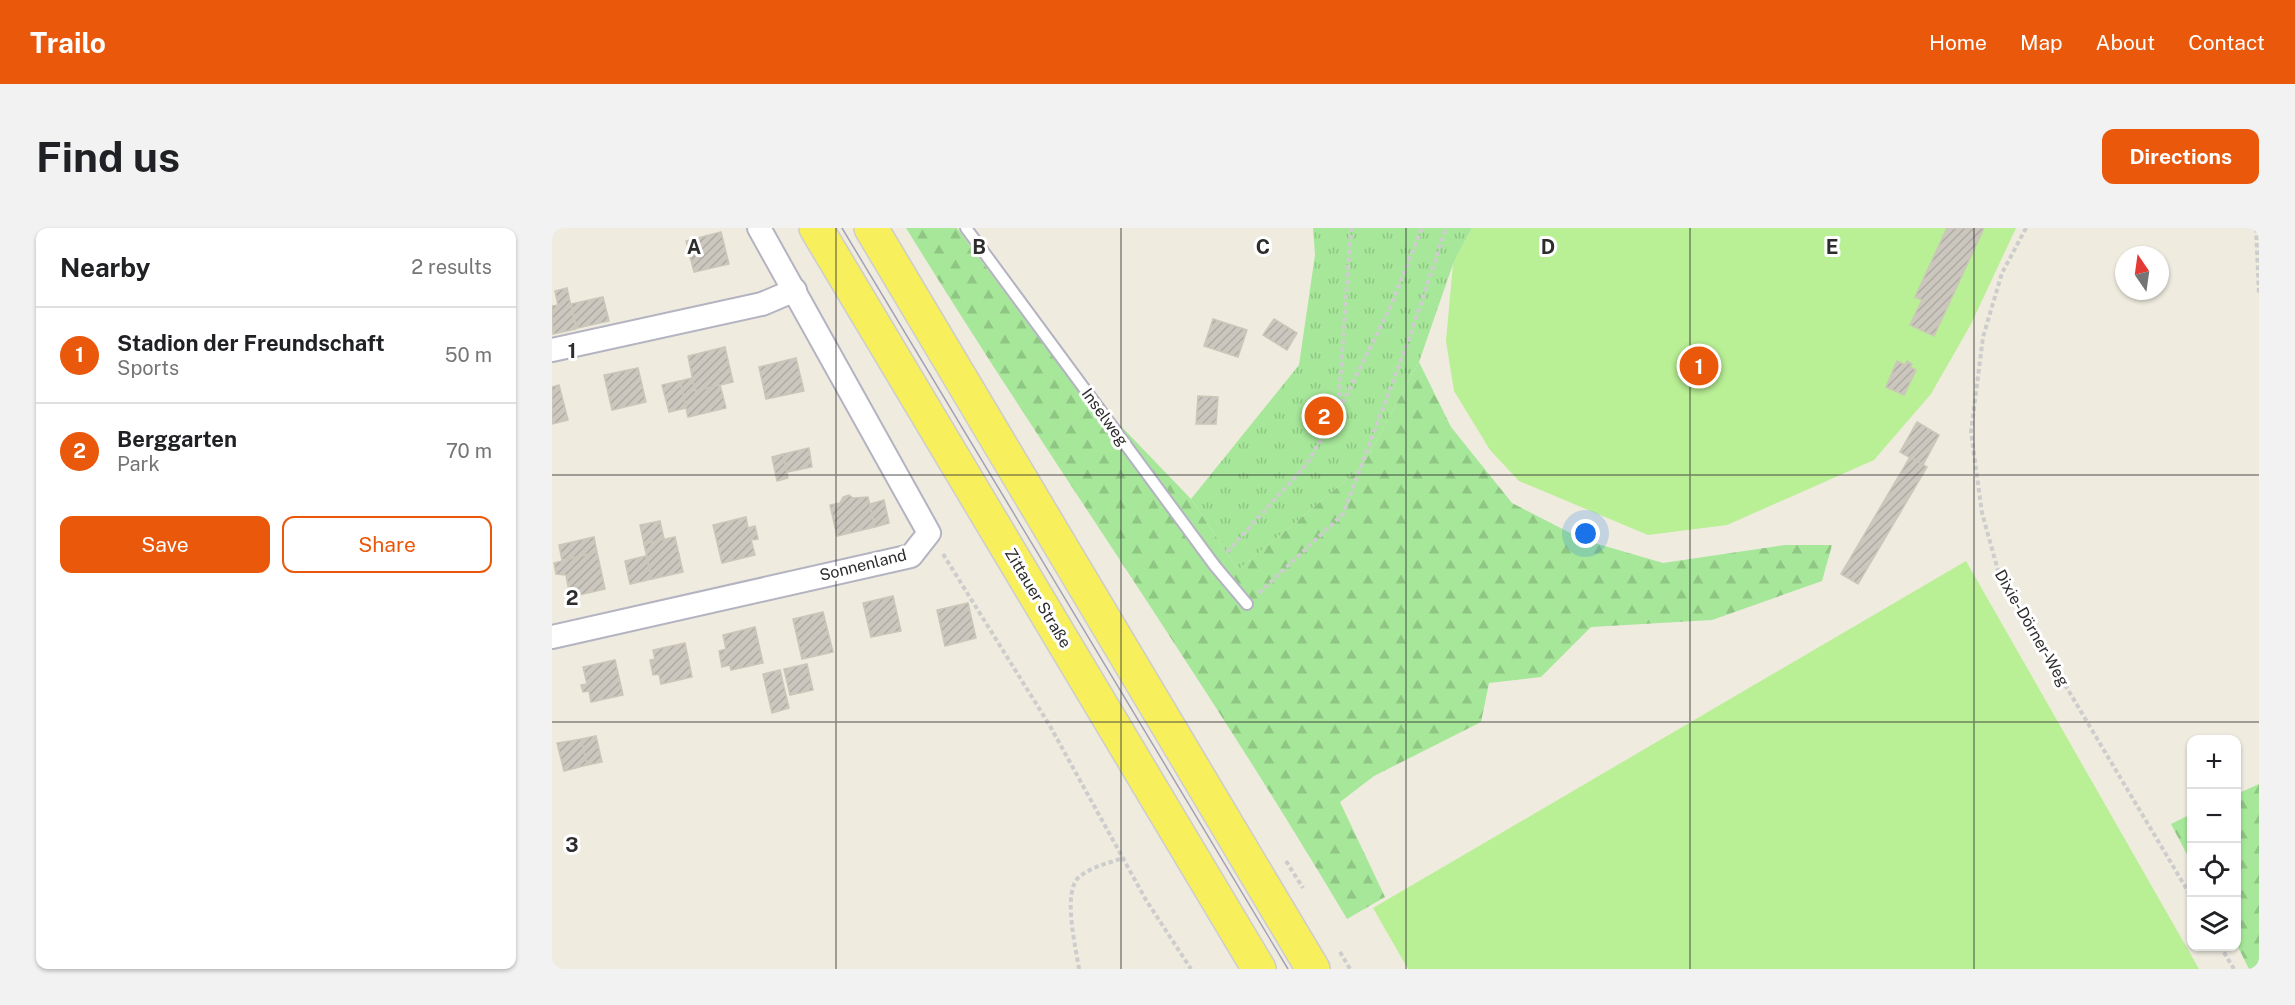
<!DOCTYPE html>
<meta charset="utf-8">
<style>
:root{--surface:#fff;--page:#f2f2f2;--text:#202124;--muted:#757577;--line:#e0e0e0;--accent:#ea580c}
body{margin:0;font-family:"Public Sans",sans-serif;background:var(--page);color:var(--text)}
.controls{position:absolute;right:18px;bottom:18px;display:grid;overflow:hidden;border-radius:12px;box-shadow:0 2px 4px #0004}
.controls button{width:54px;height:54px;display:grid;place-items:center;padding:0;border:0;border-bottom:2px solid var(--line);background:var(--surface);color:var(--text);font:30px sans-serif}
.compass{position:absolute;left:1563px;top:18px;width:54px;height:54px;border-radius:50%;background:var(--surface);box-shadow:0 2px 4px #0004;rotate:347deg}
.you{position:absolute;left:1034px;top:306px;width:21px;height:21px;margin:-15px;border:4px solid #fff;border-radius:50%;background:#1a73e8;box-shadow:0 0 0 9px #1a73e833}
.badge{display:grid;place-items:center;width:39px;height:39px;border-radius:50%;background:var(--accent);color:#fff;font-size:20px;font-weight:700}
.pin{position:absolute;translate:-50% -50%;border:3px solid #fff;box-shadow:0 2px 6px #0006}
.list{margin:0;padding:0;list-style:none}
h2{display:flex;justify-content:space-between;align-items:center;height:78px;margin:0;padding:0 24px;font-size:26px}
h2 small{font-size:20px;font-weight:400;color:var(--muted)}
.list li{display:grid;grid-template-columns:39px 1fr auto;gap:18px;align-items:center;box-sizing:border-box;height:96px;padding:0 24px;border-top:2px solid var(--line)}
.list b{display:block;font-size:22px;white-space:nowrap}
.list p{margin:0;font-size:20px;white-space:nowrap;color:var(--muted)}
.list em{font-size:20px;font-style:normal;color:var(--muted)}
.actions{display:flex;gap:12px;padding:18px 24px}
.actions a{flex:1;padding:14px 0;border:2px solid var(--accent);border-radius:12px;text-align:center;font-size:21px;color:var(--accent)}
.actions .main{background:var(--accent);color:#fff}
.icon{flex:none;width:33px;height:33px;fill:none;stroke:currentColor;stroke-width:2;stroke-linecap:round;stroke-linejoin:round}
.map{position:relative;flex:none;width:1707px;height:741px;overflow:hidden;border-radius:12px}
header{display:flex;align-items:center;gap:36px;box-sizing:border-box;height:84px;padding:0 30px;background:var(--accent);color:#fff}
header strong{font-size:28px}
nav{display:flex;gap:33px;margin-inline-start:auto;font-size:21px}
.intro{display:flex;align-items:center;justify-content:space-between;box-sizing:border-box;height:144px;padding:0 36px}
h1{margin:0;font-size:42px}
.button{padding:15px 27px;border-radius:12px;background:var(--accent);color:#fff;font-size:21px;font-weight:700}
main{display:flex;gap:36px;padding:0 36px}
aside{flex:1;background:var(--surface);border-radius:12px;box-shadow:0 2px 4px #0004}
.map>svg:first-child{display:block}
.grass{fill:url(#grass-tufts)}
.forest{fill:url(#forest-firs)}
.pitch{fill:#b9ef95}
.building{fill:url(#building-hatch);stroke:#cbc7b8;stroke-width:1.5}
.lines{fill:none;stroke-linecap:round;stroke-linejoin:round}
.service-casing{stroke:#b3b3c1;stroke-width:14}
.minor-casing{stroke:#b3b3c1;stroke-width:26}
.primary-casing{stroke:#cdcdcd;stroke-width:36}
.path{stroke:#cdcdcd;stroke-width:4;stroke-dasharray:4.5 3;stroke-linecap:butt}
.service{stroke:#fff;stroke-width:10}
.minor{stroke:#fff;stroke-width:22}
.primary{stroke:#f7ef5b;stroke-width:33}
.tram{stroke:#a2a1b8;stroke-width:1.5}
.grid{fill:none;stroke:#2d2d2d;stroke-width:1.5;stroke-opacity:0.55}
.labels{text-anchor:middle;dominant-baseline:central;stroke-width:6;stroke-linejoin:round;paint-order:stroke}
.street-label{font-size:16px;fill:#2d2d2d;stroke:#fff}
.grid-label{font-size:20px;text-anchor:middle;font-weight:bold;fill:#2d2d2d;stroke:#fff;stroke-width:6;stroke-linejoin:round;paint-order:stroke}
</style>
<header>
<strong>Trailo</strong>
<nav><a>Home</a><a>Map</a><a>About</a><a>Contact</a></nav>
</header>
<div class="intro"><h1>Find us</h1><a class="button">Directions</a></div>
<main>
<aside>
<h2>Nearby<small>2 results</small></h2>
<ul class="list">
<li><span class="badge">1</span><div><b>Stadion der Freundschaft</b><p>Sports</p></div><em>50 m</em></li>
<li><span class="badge">2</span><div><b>Berggarten</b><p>Park</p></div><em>70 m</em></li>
</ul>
<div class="actions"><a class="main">Save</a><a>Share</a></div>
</aside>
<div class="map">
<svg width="1707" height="741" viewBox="0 0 1707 741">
<defs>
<pattern id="grass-tufts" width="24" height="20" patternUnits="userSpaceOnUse" patternTransform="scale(1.5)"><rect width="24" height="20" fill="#a6e799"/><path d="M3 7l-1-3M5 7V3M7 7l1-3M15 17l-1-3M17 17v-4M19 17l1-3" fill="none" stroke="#8fc684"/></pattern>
<pattern id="forest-firs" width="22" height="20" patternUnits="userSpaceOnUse" patternTransform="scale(1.5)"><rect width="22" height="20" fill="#a6e799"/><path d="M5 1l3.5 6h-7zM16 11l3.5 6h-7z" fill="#8fc684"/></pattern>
<pattern id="building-hatch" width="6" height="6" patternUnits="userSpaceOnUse" patternTransform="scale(1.5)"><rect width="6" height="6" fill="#cbc7be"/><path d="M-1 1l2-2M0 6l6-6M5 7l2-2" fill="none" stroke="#afaba4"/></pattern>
</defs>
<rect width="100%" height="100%" fill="#efebdf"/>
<!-- grass -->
<path class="grass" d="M761,0H920L901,36L867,134L810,239L686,342L639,271L747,137L763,27Z"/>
<!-- forest -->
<g class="forest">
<path d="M354,0H405L494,120L639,271L686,342L810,239L867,134L899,199L960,275L1032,312L1111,335L1233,317H1280L1270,353L1160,392L1039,399L989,449L937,455L929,494L822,548L788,574L833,669L795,691C656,456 497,232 354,0Z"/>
<path d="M1707,556V741H1697L1685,717V566Z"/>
<path d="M1639,586V634L1619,596Z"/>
</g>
<!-- pitch -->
<g class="pitch">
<path d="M920,0H1464L1419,96L1379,166L1322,232L1175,297L1096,307L967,253L938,222L902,163L894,113L901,36Z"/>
<path d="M1414,333L1647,741H856L821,680Z"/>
</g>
<!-- building -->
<g class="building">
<path d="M1395,0H1432L1382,108L1358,97L1370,72L1363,69Z"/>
<path d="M169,4L177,36L142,44L134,13Z"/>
<path d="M15,60L24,101L1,106L0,78L6,77L3,63Z"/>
<path d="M51,69L57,93L25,100L19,76Z"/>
<path d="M661,91L695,102L686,129L652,118Z"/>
<path d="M722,91L745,105L735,122L711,107Z"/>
<path d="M173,119L181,154L143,163L136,128Z"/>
<path d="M244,130L252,163L214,171L207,139Z"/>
<path d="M1345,133L1353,137L1355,133L1360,136L1358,139L1364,142L1352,167L1334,159Z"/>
<path d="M86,140L94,174L60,182L52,147Z"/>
<path d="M140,150L143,163L168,157L174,180L136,189L128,153Z"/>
<path d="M128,153L134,180L117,184L110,157Z"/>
<path d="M7,157L16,192L0,196V159Z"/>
<path d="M646,168L666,169L664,196H644Z"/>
<path d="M1365,194L1387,207L1371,237L1348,224Z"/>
<path d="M257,220L260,239L235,244L231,226Z"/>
<path d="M231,226L236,250L225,253L220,229Z"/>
<path d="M1358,229L1375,239L1306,356L1289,346Z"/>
<path d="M297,267L301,270L316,269L323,299L285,308L278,277L288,275L291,269Z"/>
<path d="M332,272L337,295L323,299L318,276Z"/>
<path d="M194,289L196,300L203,298L206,311L199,312L203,327L170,335L161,297Z"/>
<path d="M108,293L112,311L92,316L88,297Z"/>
<path d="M42,309L45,324L10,332L7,317Z"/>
<path d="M123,309L131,344L100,351L92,316Z"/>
<path d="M45,324L53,361L18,369L14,347L4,346L2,335Z"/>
<path d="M94,328L100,351L78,356L73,333Z"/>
<path d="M341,368L349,403L319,409L311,375Z"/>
<path d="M416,375L424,410L393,418L385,382Z"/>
<path d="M271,384L281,424L250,431L241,391Z"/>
<path d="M203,399L211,435L179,442L178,437L170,439L167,423L174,421L171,407Z"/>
<path d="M133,415L140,449L109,456L107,446L101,447L98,432L103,431L101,422Z"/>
<path d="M63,432L71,467L39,474L37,463L31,464L29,457L35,456L31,439Z"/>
<path d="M255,436L261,462L238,467L232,441Z"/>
<path d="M228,442L237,480L220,485L211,446Z"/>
<path d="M44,508L50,534L35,537L29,511Z"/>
<path d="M29,511L35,537L12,543L5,515Z"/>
</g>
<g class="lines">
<defs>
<path id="service" d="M414,0L663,338L695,376"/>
<g id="minor">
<path d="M0,122L210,76L243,62"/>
<path d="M0,409L359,328L377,305L207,0"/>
</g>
<g id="primary">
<path d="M264,0L707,741"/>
<path d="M319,0L761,741"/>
</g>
</defs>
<!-- service casing -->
<use href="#service" class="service-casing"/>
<!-- minor casing -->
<use href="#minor" class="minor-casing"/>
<!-- primary casing -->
<use href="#primary" class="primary-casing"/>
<!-- path -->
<g class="path">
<path d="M1474,0L1450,45L1431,109L1419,204L1430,285L1447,346L1640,670"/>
<path d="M1704,0L1707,66"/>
<path d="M787,182L837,82L870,0"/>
<path d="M675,324L754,237L786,184L799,0"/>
<path d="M391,326L498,498L594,672L639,741"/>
<path d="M707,365L791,286L857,111L894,0"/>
<path d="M734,633L751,660"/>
<path d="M1668,718L1682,741"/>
<path d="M788,724L798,741"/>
<path d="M527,741C524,720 510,664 527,649C539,639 557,635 571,630"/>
</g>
<!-- service -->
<use href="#service" class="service"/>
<!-- minor -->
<use href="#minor" class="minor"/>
<!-- primary -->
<use href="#primary" class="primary"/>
<!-- tram -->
<path class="tram" d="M290,0L736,741"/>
</g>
<!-- grid -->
<path class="grid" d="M284,0V741M569,0V741M854,0V741M1138,0V741M1422,0V741M0,247H1707M0,494H1707"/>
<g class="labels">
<!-- street labels -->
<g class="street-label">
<text transform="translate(553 189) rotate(54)">Inselweg</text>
<text transform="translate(311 337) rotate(-14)">Sonnenland</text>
<text transform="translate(486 370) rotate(59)">Zittauer Straße</text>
<text transform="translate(1480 400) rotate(60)">Dixie-Dörner-Weg</text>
</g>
</g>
<g class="grid-label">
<text x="142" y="26">A</text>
<text x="427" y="26">B</text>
<text x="711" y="26">C</text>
<text x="996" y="26">D</text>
<text x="1280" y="26">E</text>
<text x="20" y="130">1</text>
<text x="20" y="377">2</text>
<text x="20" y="624">3</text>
</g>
</svg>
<div class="controls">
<button>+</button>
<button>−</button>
<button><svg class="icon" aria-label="locate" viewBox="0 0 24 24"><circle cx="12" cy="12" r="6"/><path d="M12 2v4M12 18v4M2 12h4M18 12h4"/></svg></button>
<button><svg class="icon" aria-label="layers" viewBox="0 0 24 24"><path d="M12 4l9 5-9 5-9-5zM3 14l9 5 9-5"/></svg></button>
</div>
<svg class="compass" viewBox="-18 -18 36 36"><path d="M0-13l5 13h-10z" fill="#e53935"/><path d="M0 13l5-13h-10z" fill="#757577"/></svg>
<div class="you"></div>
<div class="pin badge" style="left:1147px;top:138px">1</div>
<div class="pin badge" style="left:772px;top:188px">2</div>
</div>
</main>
